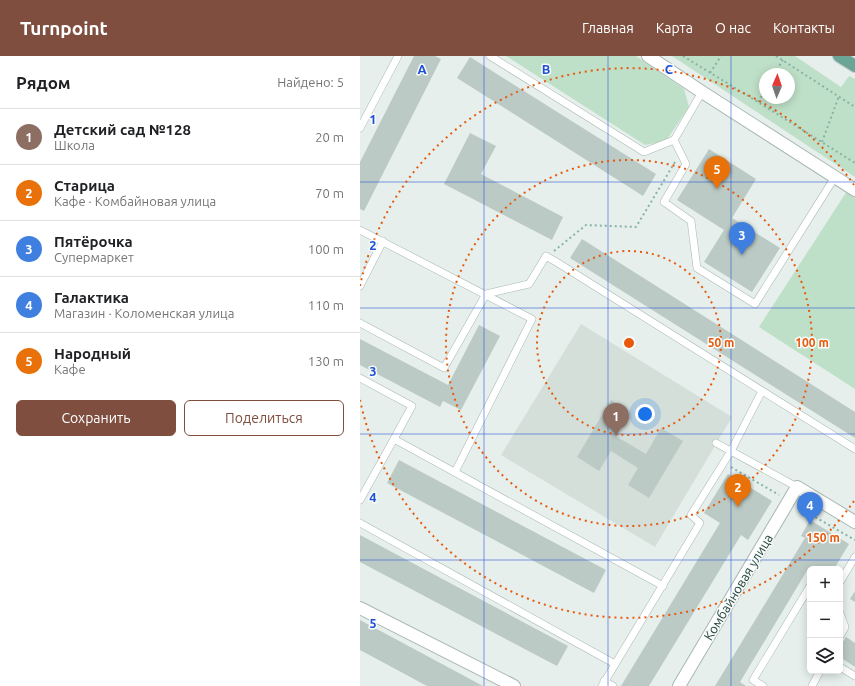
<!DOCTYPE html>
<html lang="ru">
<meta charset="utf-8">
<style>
:root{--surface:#fff;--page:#f6f6f6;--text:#202124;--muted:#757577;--line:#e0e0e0;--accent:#7f4e3f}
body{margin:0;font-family:Ubuntu,sans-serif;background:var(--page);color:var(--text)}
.controls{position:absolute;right:12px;bottom:12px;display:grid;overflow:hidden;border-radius:6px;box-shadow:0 2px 10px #0003}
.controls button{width:36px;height:36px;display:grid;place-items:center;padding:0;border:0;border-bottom:1px solid var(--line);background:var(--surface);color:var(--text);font:20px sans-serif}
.compass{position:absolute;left:399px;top:12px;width:36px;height:36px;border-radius:50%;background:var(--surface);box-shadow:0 2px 10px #0003;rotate:2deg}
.you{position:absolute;left:285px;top:358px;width:14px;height:14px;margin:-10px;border:3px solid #fff;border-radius:50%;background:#1a73e8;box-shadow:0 0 0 6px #1a73e833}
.badge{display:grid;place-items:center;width:26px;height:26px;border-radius:50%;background:var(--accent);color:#fff;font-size:13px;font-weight:700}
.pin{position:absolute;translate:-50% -33px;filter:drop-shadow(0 1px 2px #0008)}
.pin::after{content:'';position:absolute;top:21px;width:14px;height:12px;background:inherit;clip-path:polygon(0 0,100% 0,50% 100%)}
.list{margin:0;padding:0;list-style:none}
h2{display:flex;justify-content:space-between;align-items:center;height:52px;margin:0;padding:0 16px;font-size:17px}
h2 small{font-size:13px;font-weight:400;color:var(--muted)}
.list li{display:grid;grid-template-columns:26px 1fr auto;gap:12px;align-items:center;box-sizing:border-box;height:56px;padding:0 16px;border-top:1px solid var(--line)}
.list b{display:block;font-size:15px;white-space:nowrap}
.list p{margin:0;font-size:13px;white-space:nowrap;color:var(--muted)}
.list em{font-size:13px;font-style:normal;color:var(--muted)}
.actions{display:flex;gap:8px;padding:12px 16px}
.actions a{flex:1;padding:9px 0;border:1px solid var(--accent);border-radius:6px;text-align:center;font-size:14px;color:var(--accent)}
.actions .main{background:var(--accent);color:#fff}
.icon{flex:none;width:22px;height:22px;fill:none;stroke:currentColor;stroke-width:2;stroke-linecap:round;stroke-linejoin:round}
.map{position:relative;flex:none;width:495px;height:630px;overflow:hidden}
header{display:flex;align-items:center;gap:24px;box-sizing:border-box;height:56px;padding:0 20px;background:var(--accent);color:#fff}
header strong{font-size:19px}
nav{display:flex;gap:22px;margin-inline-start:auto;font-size:14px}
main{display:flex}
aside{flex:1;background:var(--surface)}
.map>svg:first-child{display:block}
.built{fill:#d4dfda}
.green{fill:#bfe0c8;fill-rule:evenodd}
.building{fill:#bbcac4}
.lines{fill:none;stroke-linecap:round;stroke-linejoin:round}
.service-casing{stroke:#a8b8b2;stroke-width:8}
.minor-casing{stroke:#a8b8b2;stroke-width:14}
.primary-casing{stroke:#c2cac8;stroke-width:14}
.path{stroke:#86b3a5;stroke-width:2;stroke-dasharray:2 3;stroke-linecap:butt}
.service{stroke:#fff;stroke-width:7}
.minor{stroke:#fff;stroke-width:12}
.primary{stroke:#6aa596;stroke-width:12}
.grid{fill:none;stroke:#1d4ed8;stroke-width:1;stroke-opacity:0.55}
.ring{fill:none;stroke:#e8590c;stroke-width:2;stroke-dasharray:2 4}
.labels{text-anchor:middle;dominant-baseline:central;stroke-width:3;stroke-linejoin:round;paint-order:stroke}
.street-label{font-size:13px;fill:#24423a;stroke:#f7fbf9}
.grid-label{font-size:13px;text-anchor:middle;font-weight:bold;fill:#1d4ed8;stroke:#f7fbf9;stroke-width:3;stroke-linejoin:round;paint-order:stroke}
.centre{fill:#e8590c;stroke:#f7fbf9;stroke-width:2}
.ring-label{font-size:12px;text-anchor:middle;font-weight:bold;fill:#e8590c;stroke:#f7fbf9;stroke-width:3;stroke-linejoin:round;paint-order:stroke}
</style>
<header>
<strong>Turnpoint</strong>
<nav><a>Главная</a><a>Карта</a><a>О нас</a><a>Контакты</a></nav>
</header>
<main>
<aside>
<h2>Рядом<small>Найдено: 5</small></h2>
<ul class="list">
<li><span class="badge" style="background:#8d6e63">1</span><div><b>Детский сад №128</b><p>Школа</p></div><em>20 m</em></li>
<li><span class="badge" style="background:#e8710a">2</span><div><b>Старица</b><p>Кафе · Комбайновая улица</p></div><em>70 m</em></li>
<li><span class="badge" style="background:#3f7fe0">3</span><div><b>Пятёрочка</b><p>Супермаркет</p></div><em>100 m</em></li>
<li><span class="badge" style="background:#3f7fe0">4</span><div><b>Галактика</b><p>Магазин · Коломенская улица</p></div><em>110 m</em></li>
<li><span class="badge" style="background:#e8710a">5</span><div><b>Народный</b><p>Кафе</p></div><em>130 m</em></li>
</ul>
<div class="actions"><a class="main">Сохранить</a><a>Поделиться</a></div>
</aside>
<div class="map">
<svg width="495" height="630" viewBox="0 0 495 630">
<rect width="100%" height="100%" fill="#e6efeb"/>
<!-- built -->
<path class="built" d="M221,268L372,361L295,491L141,399Z"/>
<!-- green -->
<g class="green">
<path d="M146,0H276L324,33L329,51L306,85L285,89Z"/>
<path d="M312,0H435L481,31L489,20L495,23V121ZM405,18H429V42H405Z"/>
<path d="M487,135L495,140V333L399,271Z"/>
</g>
<!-- building -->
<g class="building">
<path d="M54,0H75L81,3L4,155L0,153V106Z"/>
<path d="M110,1L296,118L283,140L97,22Z"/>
<path d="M110,77L136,90L121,118L203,161L192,184L84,128Z"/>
<path d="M349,93L396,123L372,162L420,192L392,236L344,206L364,174L317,144Z"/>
<path d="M222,183L495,356V382L210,202Z"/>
<path d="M119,269L140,280L101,354L83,345L80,351L0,309V283L88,329Z"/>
<path d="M251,344L267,354L252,378L286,398L301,372L323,385L289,442L268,429L278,412L251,395L239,415L217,401Z"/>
<path d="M39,404L246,514L234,537L27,427Z"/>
<path d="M368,418L412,445L388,484L381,479L289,630H261L360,467L344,457Z"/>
<path d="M450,464L489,488L474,513H450V514L448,513L380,626L386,630H355L445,482L441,480Z"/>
<path d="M0,479L208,590L197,610L0,506Z"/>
<path d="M495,535V546L490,543Z"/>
<path d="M0,564L123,630H67L0,594Z"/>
<path d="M486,581L495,587V611L480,601V591Z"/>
</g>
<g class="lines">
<defs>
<g id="service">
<path d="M130,0L284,96L314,84"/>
<path d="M342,36L314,84L326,108L304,146L331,165L337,212L395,248L475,121"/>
<path d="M0,72L38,0"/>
<path d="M0,174L172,263L95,416"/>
<path d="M0,230L23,185"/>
<path d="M0,267L84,312L126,238L169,228L186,200L198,207L495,393"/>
<path d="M0,322L52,350L34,383"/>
<path d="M356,387L437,431"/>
<path d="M0,444L34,383L303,530"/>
<path d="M0,467L255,608"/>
<path d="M480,526L495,501"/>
<path d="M480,557L485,571L480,580"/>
<path d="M480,611L495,620"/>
<path d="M244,625L253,630"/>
<path d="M242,630L340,467L331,459L371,395L402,335"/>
<path d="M403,630L393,624L450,530"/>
<path d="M452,630L460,615"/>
</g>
<g id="minor">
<path d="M288,0L342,36L495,134"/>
<path d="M0,552L154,630"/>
<path d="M319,630L437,431L495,466"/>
</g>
<path id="primary" d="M479,0L495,10"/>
</defs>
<!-- service casing -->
<use href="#service" class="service-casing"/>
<!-- minor casing -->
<use href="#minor" class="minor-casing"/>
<!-- primary casing -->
<use href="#primary" class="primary-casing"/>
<!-- path -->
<g class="path">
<path d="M323,0L398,46L495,107"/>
<path d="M416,0L495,51"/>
<path d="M350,17L361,0"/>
<path d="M414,18L423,4"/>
<path d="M398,46L405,34"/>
<path d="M462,86L479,40"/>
<path d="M194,195L226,169L276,171L315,106"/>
<path d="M371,411L419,439"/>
<path d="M438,451L495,484"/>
</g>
<!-- service -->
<use href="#service" class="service"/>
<!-- minor -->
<use href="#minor" class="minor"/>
<!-- primary -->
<use href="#primary" class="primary"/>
</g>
<!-- grid -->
<path class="grid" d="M124,0V630M248,0V630M371,0V630M0,126H495M0,252H495M0,378H495M0,504H495"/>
<!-- distance rings -->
<g class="ring">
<circle cx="269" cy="287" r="92"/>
<circle cx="269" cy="287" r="183"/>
<path d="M494 445A275 275 0 0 1 0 344M0 230A275 275 0 0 1 494 129"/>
</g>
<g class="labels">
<!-- street labels -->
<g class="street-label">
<text transform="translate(378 531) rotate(-59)">Комбайновая улица</text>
</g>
</g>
<g class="grid-label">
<text x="62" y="18">A</text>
<text x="186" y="18">B</text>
<text x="309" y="18">C</text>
<text x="13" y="68">1</text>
<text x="13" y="194">2</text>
<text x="13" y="320">3</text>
<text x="13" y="446">4</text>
<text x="13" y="572">5</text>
</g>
<circle cx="269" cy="287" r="6" class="centre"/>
<g class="ring-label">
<text x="361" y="291">50 m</text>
<text x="452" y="291">100 m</text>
<text x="463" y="486">150 m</text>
</g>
</svg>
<div class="controls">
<button>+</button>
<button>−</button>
<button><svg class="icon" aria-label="layers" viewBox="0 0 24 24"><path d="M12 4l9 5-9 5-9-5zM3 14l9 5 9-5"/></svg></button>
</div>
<svg class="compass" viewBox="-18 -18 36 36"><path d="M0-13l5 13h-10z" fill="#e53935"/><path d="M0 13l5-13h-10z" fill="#757577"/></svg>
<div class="you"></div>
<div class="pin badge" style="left:256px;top:380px;background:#8d6e63">1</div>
<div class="pin badge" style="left:378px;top:451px;background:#e8710a">2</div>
<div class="pin badge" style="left:382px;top:199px;background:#3f7fe0">3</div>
<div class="pin badge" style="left:450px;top:469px;background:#3f7fe0">4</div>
<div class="pin badge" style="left:357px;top:133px;background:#e8710a">5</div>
</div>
</main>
